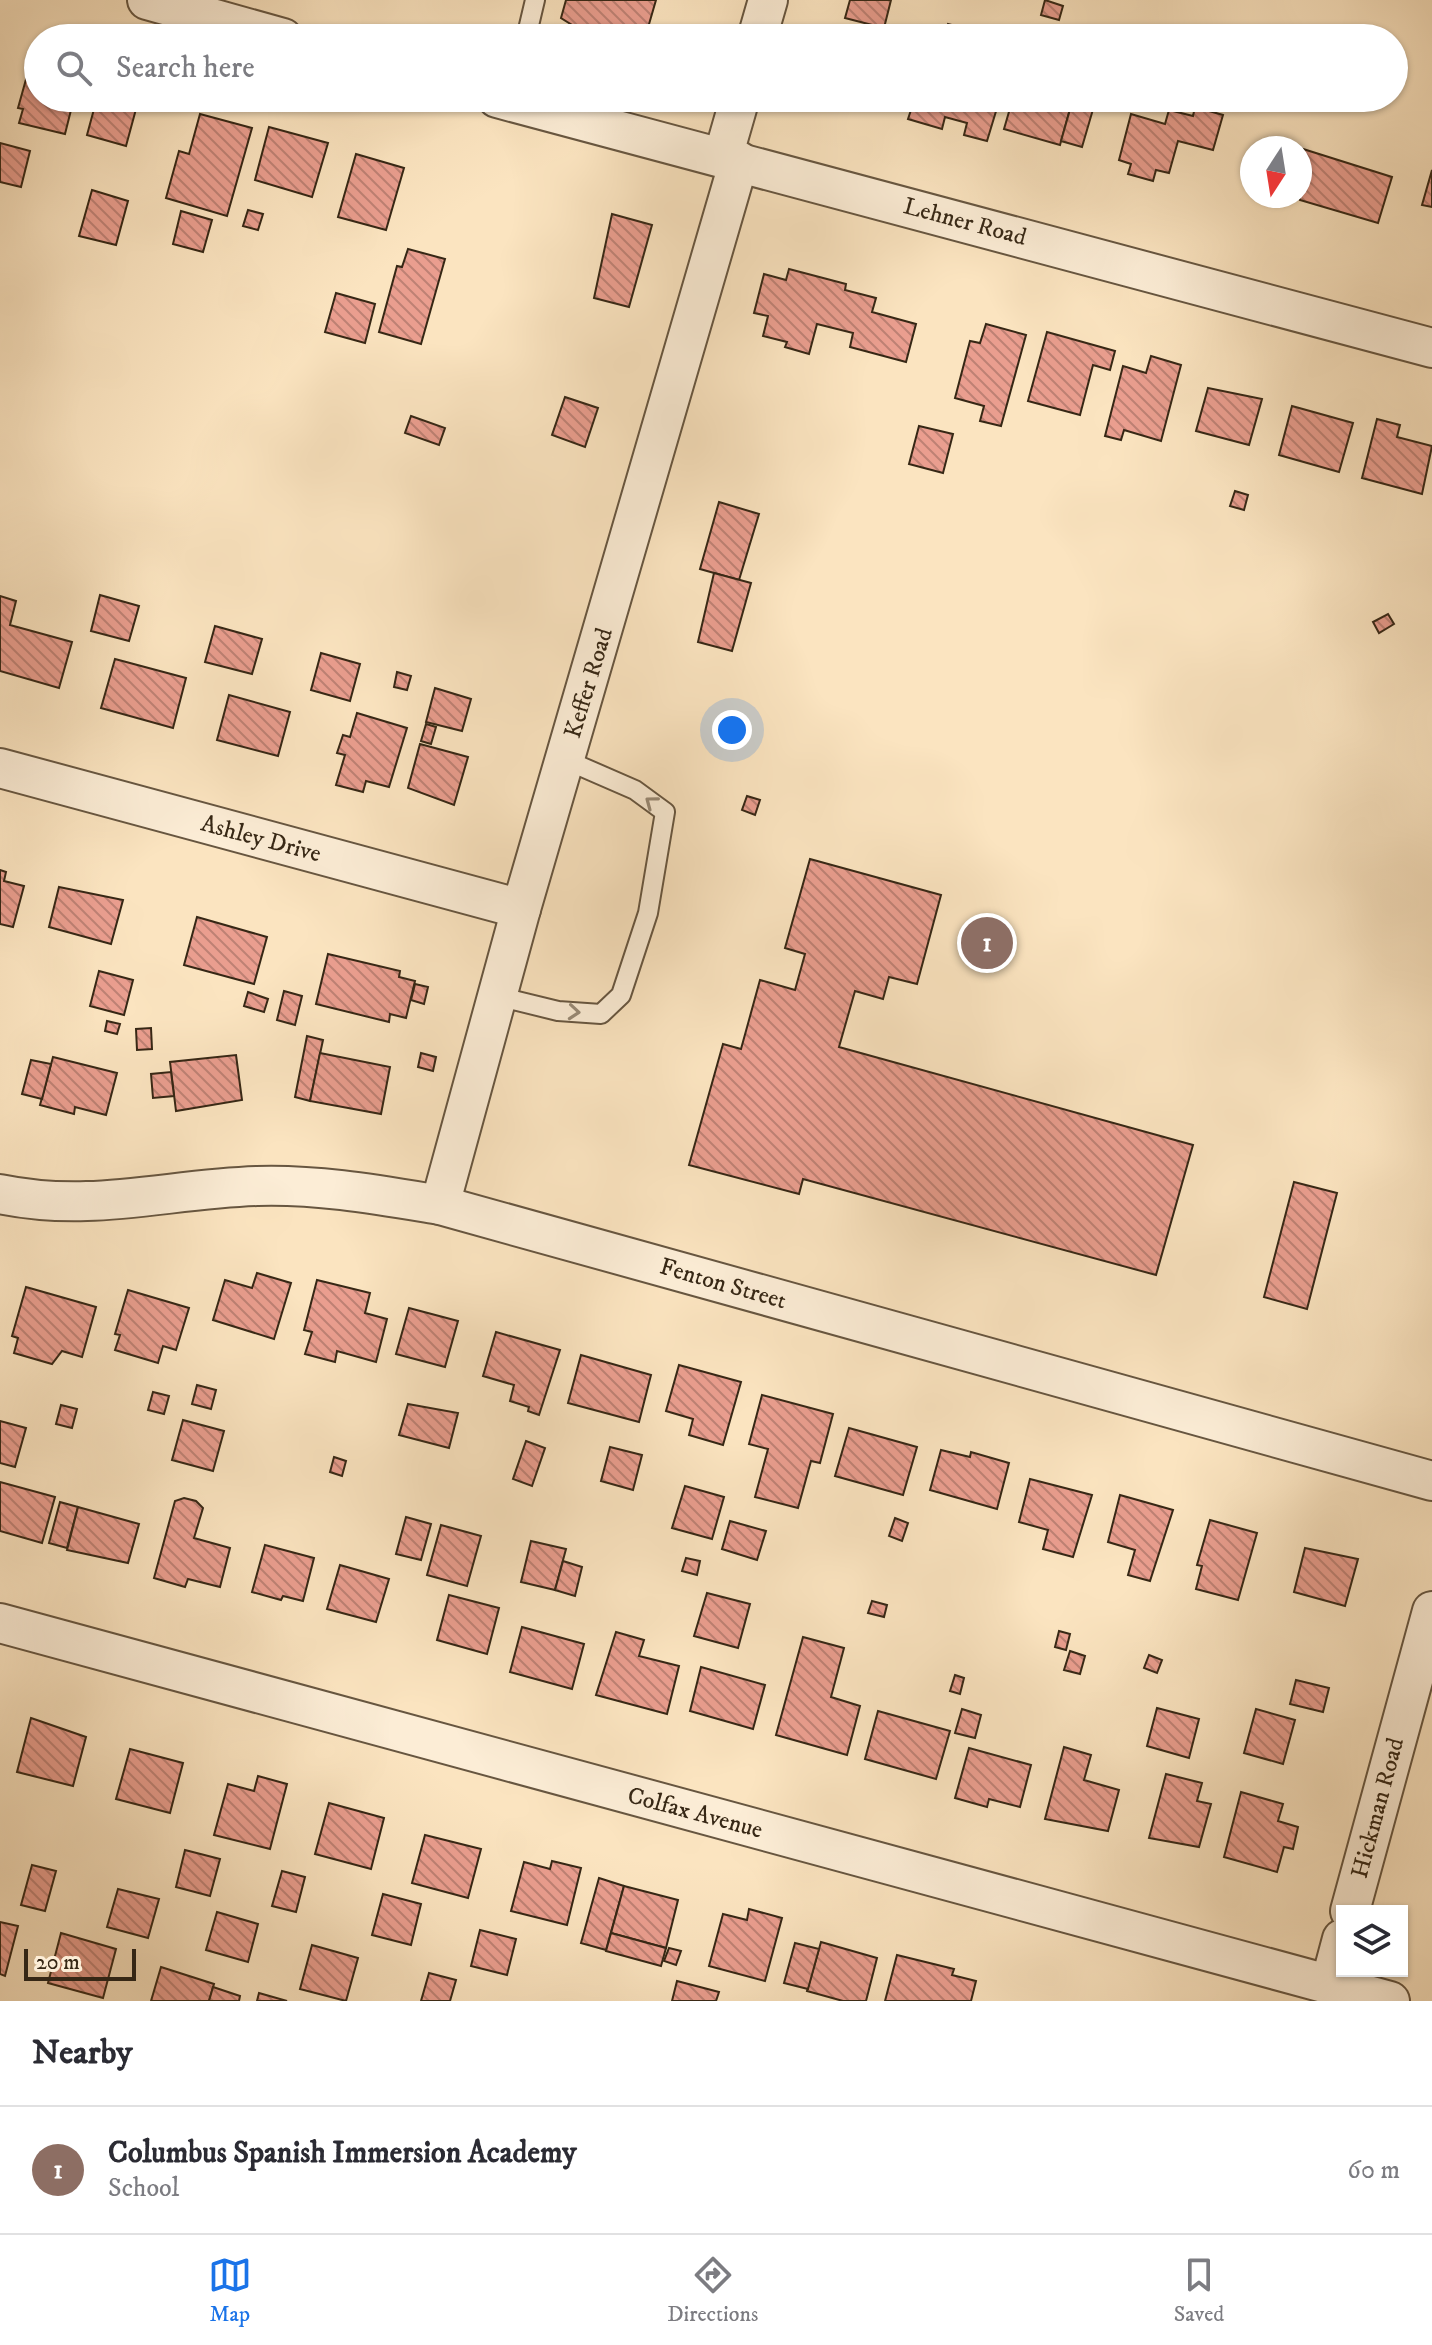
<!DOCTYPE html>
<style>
:root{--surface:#fff;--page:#f7f7f7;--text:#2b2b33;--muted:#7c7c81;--line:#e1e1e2;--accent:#1a73e8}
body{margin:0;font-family:"IM FELL DW Pica",serif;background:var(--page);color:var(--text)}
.controls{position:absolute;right:24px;bottom:24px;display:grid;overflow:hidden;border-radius:0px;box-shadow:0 2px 6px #0004}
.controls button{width:72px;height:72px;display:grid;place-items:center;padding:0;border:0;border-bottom:2px solid var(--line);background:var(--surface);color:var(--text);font:40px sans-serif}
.compass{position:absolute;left:1240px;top:136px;width:72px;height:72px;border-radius:50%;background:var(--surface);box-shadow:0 2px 6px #0004;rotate:192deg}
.scale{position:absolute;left:24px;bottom:20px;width:112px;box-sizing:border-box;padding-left:8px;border:4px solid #362715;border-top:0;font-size:22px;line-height:28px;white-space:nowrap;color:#362715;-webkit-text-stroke:6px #fcedd6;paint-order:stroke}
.you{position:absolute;left:732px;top:730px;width:28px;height:28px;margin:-20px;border:6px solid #fff;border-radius:50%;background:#1a73e8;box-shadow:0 0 0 12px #1a73e833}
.badge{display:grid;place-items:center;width:52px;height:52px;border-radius:50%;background:var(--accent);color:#fff;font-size:26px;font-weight:700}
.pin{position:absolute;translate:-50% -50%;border:4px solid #fff;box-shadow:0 2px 8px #0006}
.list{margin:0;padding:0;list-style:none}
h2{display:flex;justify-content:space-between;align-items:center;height:104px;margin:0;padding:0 32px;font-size:34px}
h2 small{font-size:26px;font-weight:400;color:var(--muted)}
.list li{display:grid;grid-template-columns:52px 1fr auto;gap:24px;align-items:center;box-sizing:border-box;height:128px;padding:0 32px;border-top:2px solid var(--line)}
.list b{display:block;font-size:30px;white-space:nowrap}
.list p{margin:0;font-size:26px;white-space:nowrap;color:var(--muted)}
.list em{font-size:26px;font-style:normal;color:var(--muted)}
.icon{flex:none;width:44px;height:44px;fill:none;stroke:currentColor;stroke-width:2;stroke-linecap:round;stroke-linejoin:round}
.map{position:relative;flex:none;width:1432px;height:2001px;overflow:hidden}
.search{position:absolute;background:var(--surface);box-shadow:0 2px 6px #0004;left:24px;right:24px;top:24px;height:88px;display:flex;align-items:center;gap:20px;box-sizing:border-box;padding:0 28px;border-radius:44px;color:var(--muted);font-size:30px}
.sheet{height:232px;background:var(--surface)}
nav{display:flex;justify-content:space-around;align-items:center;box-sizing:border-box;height:112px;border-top:2px solid var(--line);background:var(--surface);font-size:22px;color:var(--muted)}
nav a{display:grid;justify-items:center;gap:4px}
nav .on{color:var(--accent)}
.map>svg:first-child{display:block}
.building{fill:url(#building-back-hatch);stroke:#362715;stroke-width:2}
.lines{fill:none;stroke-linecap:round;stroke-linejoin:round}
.lane-casing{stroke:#675640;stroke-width:22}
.street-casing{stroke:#675640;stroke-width:42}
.lane{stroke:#fcedd6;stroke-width:18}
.street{stroke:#fcedd6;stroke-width:38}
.oneway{stroke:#998a76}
.labels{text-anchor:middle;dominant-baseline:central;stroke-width:6;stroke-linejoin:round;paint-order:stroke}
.street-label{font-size:24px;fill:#362715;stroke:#fcedd6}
</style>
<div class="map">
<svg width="1432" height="2001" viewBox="0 0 1432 2001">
<defs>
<pattern id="building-back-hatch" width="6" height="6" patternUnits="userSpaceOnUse" patternTransform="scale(2)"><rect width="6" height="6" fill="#ea9e8f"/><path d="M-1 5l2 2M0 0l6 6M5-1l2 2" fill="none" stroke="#be8174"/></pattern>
</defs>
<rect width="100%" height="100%" fill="#fbe4c0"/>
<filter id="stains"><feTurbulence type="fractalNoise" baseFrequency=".0025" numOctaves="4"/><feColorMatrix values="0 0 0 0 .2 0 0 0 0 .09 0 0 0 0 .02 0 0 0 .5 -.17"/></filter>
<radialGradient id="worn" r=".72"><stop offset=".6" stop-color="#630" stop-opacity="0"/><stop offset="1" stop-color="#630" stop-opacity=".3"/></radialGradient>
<!-- building -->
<g class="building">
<path d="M566,0H656L645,38H593L561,18Z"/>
<path d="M850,0H891L884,28L845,18Z"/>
<path d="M1045,0L1063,6L1059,20L1041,15Z"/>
<path d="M948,24L982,33L981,38H943Z"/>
<path d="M1037,27L1057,32L1055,38H1034Z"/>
<path d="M842,30L873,38H840Z"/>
<path d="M30,65L38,67V98H74L65,134L19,123L23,109L18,108Z"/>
<path d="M97,98H139L126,146L87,135Z"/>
<path d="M915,98H1000L987,141L964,135L967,123L945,117L942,129L908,119Z"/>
<path d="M1013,98H1073L1060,145L1004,129Z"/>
<path d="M1073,99L1094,106L1082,147L1061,141Z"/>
<path d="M1195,107L1223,115L1213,150L1178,141L1169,173L1156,170L1153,181L1128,174L1131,164L1119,160L1131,114L1165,124L1169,110L1193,116Z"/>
<path d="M200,114L252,128L227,216L166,198L179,151L189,154Z"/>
<path d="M269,127L328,143L312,197L255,180Z"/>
<path d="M0,143L30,151L21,187L0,182Z"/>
<path d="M1300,148L1392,177L1378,223L1300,200Z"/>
<path d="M356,154L404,168L386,230L338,217Z"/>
<path d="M1432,170V207L1422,205Z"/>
<path d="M92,190L128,201L116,245L79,236Z"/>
<path d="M248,210L263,214L258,230L243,226Z"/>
<path d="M181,211L212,220L203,252L173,244Z"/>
<path d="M612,214L652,225L629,307L594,298Z"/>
<path d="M408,249L445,259L421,344L379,332L397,266L402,267Z"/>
<path d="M789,269L846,284L845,290L876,298L872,312L916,324L906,362L850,347L853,333L817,324L809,354L785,347L787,342L763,336L768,316L754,313L764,274L786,280Z"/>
<path d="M336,293L375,304L365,343L325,332Z"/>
<path d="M986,324L1026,335L1001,426L980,421L984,406L955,398L970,341L980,343Z"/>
<path d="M1047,332L1115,351L1110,370L1093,365L1080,415L1028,401Z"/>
<path d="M1151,356L1181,365L1161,441L1124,430L1121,440L1105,436L1123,366L1146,373Z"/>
<path d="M1208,388L1262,399L1249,445L1196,431Z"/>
<path d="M565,397L598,408L585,447L552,435Z"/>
<path d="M1292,406L1353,423L1339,472L1279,455Z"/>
<path d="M411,416L445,428L439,445L405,433Z"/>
<path d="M1377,419L1400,425L1397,437L1432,446L1422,494L1362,478Z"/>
<path d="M919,426L953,434L943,473L909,464Z"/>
<path d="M1235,491L1248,495L1244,510L1230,506Z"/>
<path d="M719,502L759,514L739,580L700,569Z"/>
<path d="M714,573L751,583L732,651L698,642Z"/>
<path d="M100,595L139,606L129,641L91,631Z"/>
<path d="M0,596L16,601L10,625L72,642L59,688L0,671Z"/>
<path d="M1388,614L1394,624L1379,633L1373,622Z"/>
<path d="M215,626L262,639L252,674L205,662Z"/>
<path d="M321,653L360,664L350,701L311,690Z"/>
<path d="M115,659L186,678L173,728L101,708Z"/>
<path d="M397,672L411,676L407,690L394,687Z"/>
<path d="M435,688L471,699L462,731L426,722Z"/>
<path d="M229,695L290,712L278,756L217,740Z"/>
<path d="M357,713L407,728L389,787L366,781L363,792L336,785L345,755L337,753L343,735L350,737Z"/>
<path d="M426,724L436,727L431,744L421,741Z"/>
<path d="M420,744L468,757L454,805L408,788Z"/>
<path d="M747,796L760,800L755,815L742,810Z"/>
<path d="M810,859L941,895L917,984L889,977L883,999L855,991L839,1047L1193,1145L1156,1275L803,1179L799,1194L689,1165L723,1044L741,1049L760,980L795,990L805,954L785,948Z"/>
<path d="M0,870L6,872L4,881L24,886L13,927L0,924Z"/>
<path d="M59,887L123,900L111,944L49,927Z"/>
<path d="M197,917L267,937L254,984L184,965Z"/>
<path d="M328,954L400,971L399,977L415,981L406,1018L390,1014L389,1022L316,1004Z"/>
<path d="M99,971L133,980L124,1015L90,1006Z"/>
<path d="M415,984L428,987L424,1004L411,1000Z"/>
<path d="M284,991L302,996L295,1025L277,1020Z"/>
<path d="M248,992L268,999L264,1012L244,1006Z"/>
<path d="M107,1021L120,1024L117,1034L105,1031Z"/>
<path d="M151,1028L152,1049L137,1050L136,1029Z"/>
<path d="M307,1036L323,1040L310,1101L295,1097Z"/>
<path d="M320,1053L390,1067L381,1114L310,1101Z"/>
<path d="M421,1053L436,1057L433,1071L418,1067Z"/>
<path d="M236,1055L242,1100L176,1111L170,1062Z"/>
<path d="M53,1057L117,1073L106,1115L75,1107L74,1114L40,1105Z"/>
<path d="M31,1060L51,1064L42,1099L22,1094Z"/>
<path d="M171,1072L174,1096L153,1098L151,1074Z"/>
<path d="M1294,1182L1337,1193L1307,1309L1264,1297Z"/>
<path d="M257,1273L291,1283L274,1339L213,1320L225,1280L252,1288Z"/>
<path d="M317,1280L370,1293L365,1313L387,1319L376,1362L337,1351L335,1362L305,1354L312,1332L304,1330Z"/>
<path d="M26,1287L96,1307L82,1357L62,1351L52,1364L14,1353L18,1338L12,1336Z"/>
<path d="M128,1290L189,1308L176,1350L163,1346L158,1363L115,1350L120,1335L115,1334Z"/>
<path d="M409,1308L458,1321L445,1367L396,1354Z"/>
<path d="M496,1332L560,1350L539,1415L528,1411L529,1407L510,1401L514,1385L483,1376Z"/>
<path d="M581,1355L651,1375L639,1422L568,1403Z"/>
<path d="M679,1365L741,1382L723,1445L689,1435L693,1419L666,1411Z"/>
<path d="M197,1385L216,1390L211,1409L192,1404Z"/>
<path d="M153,1392L169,1396L164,1414L148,1410Z"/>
<path d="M762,1395L833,1414L820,1463L811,1461L798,1508L755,1497L768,1449L749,1444Z"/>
<path d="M408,1404L458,1413L449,1448L399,1435Z"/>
<path d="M61,1405L77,1409L72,1428L56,1424Z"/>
<path d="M183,1420L224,1431L213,1471L172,1460Z"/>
<path d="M0,1421L26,1428L15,1467L0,1463Z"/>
<path d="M849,1428L917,1447L903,1495L835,1476Z"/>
<path d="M526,1441L545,1448L532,1486L513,1479Z"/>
<path d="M610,1447L642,1455L633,1490L601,1481Z"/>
<path d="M941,1450L970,1457L971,1452L1009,1463L997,1509L930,1490Z"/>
<path d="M334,1457L346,1461L342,1476L330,1472Z"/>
<path d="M1030,1479L1092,1495L1073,1557L1043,1549L1048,1530L1019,1522Z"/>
<path d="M0,1482L55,1497L42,1543L0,1531Z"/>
<path d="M685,1486L724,1497L712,1539L672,1528Z"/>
<path d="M1120,1495L1173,1510L1150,1581L1128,1575L1135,1550L1108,1542Z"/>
<path d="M184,1498L196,1501L203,1508L194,1538L230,1548L220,1587L188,1579L185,1587L154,1578L175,1501Z"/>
<path d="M60,1502L78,1507L67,1548L49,1543Z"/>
<path d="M78,1507L139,1524L128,1563L67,1550Z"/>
<path d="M406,1517L431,1524L421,1560L396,1554Z"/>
<path d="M895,1518L908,1523L902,1541L889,1536Z"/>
<path d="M1210,1520L1257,1533L1238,1600L1196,1589L1202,1566L1197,1565Z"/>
<path d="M730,1521L766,1531L757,1560L722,1549Z"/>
<path d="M441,1525L481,1536L467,1586L427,1575Z"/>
<path d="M531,1541L566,1549L555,1590L521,1582Z"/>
<path d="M265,1545L314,1558L303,1601L283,1596L281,1600L252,1592Z"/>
<path d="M1305,1548L1358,1559L1345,1606L1294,1592Z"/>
<path d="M686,1558L700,1561L697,1575L682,1571Z"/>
<path d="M563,1561L582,1567L575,1596L555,1590Z"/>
<path d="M340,1565L389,1579L376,1622L327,1609Z"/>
<path d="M707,1593L750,1604L738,1648L694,1636Z"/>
<path d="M449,1595L499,1608L487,1654L437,1640Z"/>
<path d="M872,1601L887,1605L884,1617L868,1613Z"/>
<path d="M522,1627L584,1644L572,1689L510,1672Z"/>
<path d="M1059,1631L1070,1634L1066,1650L1055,1647Z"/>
<path d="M616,1632L644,1640L639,1656L679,1666L667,1714L596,1695Z"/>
<path d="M803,1637L844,1648L831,1697L860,1706L847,1755L776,1735Z"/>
<path d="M1070,1651L1085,1656L1080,1674L1064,1670Z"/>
<path d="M1149,1655L1162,1660L1157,1673L1144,1668Z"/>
<path d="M701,1667L765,1685L753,1729L690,1711Z"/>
<path d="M955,1675L964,1678L960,1694L950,1691Z"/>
<path d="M1296,1680L1329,1688L1323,1712L1290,1704Z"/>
<path d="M1157,1708L1199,1719L1189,1758L1147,1746Z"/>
<path d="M962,1709L981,1715L975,1738L955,1733Z"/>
<path d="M1256,1709L1295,1720L1283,1764L1244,1753Z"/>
<path d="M878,1711L950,1731L936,1779L865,1759Z"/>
<path d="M31,1718L86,1737L73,1786L17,1772Z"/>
<path d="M1064,1747L1091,1755L1084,1780L1119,1790L1108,1831L1045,1819Z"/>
<path d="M969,1748L1031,1765L1020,1807L989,1799L987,1807L955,1798Z"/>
<path d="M130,1749L183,1763L170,1813L116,1799Z"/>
<path d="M1166,1774L1202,1783L1197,1801L1211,1804L1199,1847L1149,1838Z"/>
<path d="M258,1776L287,1784L270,1849L214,1835L228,1784L254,1791Z"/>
<path d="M1241,1792L1283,1804L1278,1821L1298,1827L1293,1849L1284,1847L1277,1872L1224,1857Z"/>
<path d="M329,1803L384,1818L371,1869L315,1854Z"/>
<path d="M425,1835L481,1849L468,1898L412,1883Z"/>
<path d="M185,1850L220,1859L210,1896L176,1887Z"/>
<path d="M552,1861L581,1868L567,1925L511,1911L524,1862L550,1869Z"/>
<path d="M32,1865L56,1871L45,1911L21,1905Z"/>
<path d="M282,1871L305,1877L296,1912L272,1906Z"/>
<path d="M599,1878L624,1886L606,1950L581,1943Z"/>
<path d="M624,1886L678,1900L666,1948L611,1933Z"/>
<path d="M118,1889L159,1899L148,1938L107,1927Z"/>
<path d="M383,1894L421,1904L411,1945L372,1935Z"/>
<path d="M749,1909L782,1918L765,1981L709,1966L723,1914L747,1920Z"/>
<path d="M217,1912L258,1924L248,1962L206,1950Z"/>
<path d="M0,1922L18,1926L5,1976L0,1974Z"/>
<path d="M480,1930L516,1939L507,1975L471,1966Z"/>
<path d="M61,1933L116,1949L103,1998L48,1983Z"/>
<path d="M611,1933L666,1948L661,1966L606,1951Z"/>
<path d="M821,1942L877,1958L866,2001H843L807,1991Z"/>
<path d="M795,1943L819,1949L808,1989L784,1983Z"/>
<path d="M312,1945L358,1958L346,2001L300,1989Z"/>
<path d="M669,1948L681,1951L676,1965L664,1961Z"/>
<path d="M897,1955L954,1969L952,1975L976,1981L971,2001H885Z"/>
<path d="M161,1967L214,1984L209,2001H151Z"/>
<path d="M429,1973L456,1980L450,2001H421Z"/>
<path d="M677,1981L719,1992L716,2001H672Z"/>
<path d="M213,1987L240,1996L239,2001H209Z"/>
<path d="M259,1993L287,2001H257Z"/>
</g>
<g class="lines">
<defs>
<g id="lane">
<path d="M526,38L535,0"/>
<path d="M497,996L558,1011L601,1014L621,995L648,913L665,812L635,790L566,760"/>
</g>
<g id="street">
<path d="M147,0L283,38"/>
<path d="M757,38L768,0"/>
<path d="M497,98L1432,348"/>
<path d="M723,157L740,98"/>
<path d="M0,768L521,909"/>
<path d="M0,1194C92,1213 166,1189 257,1186C318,1184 379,1195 440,1205L1432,1481"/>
<path d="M440,1205L521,909L739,161"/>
<path d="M0,1623L1390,2001"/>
<path d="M1350,1911L1432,1611"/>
<path d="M1330,1984L1342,1939"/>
</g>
</defs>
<!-- lane casing -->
<use href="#lane" class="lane-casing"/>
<!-- street casing -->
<use href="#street" class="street-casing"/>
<!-- lane -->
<use href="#lane" class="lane"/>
<!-- street -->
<use href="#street" class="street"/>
</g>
<!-- one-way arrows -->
<defs><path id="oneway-chevron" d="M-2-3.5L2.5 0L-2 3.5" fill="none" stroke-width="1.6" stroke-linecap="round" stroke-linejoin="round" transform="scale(2)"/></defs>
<g class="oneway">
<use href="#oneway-chevron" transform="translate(651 802) rotate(-143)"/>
<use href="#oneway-chevron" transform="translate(574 1012) rotate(5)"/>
</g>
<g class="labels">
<!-- street labels -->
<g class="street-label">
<text transform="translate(965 222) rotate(15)">Lehner Road</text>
<text transform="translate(589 683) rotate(-73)">Keffer Road</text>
<text transform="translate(261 839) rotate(15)">Ashley Drive</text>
<text transform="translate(723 1284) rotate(16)">Fenton Street</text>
<text transform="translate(1378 1808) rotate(-75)">Hickman Road</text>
<text transform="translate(695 1813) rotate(15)">Colfax Avenue</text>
</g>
</g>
<rect width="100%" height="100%" filter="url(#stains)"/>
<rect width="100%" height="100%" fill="url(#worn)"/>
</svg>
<div class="controls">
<button><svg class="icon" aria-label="layers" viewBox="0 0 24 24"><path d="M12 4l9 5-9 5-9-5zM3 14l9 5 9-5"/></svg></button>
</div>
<svg class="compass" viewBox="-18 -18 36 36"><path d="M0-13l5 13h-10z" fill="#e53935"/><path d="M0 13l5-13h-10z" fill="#7c7c81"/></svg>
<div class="scale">20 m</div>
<div class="you"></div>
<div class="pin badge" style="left:987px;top:943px;background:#8d6e63">1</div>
<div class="search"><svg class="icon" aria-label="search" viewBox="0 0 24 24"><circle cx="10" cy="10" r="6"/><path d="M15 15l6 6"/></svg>Search here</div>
</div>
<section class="sheet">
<h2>Nearby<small></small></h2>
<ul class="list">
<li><span class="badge" style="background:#8d6e63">1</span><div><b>Columbus Spanish Immersion Academy</b><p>School</p></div><em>60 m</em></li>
</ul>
</section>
<nav>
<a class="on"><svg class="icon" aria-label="map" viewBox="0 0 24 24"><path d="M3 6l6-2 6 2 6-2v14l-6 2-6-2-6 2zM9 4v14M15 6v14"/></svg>Map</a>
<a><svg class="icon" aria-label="directions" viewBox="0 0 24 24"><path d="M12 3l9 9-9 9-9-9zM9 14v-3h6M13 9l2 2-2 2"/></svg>Directions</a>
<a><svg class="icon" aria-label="saved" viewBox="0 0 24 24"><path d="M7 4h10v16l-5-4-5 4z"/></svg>Saved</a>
</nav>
